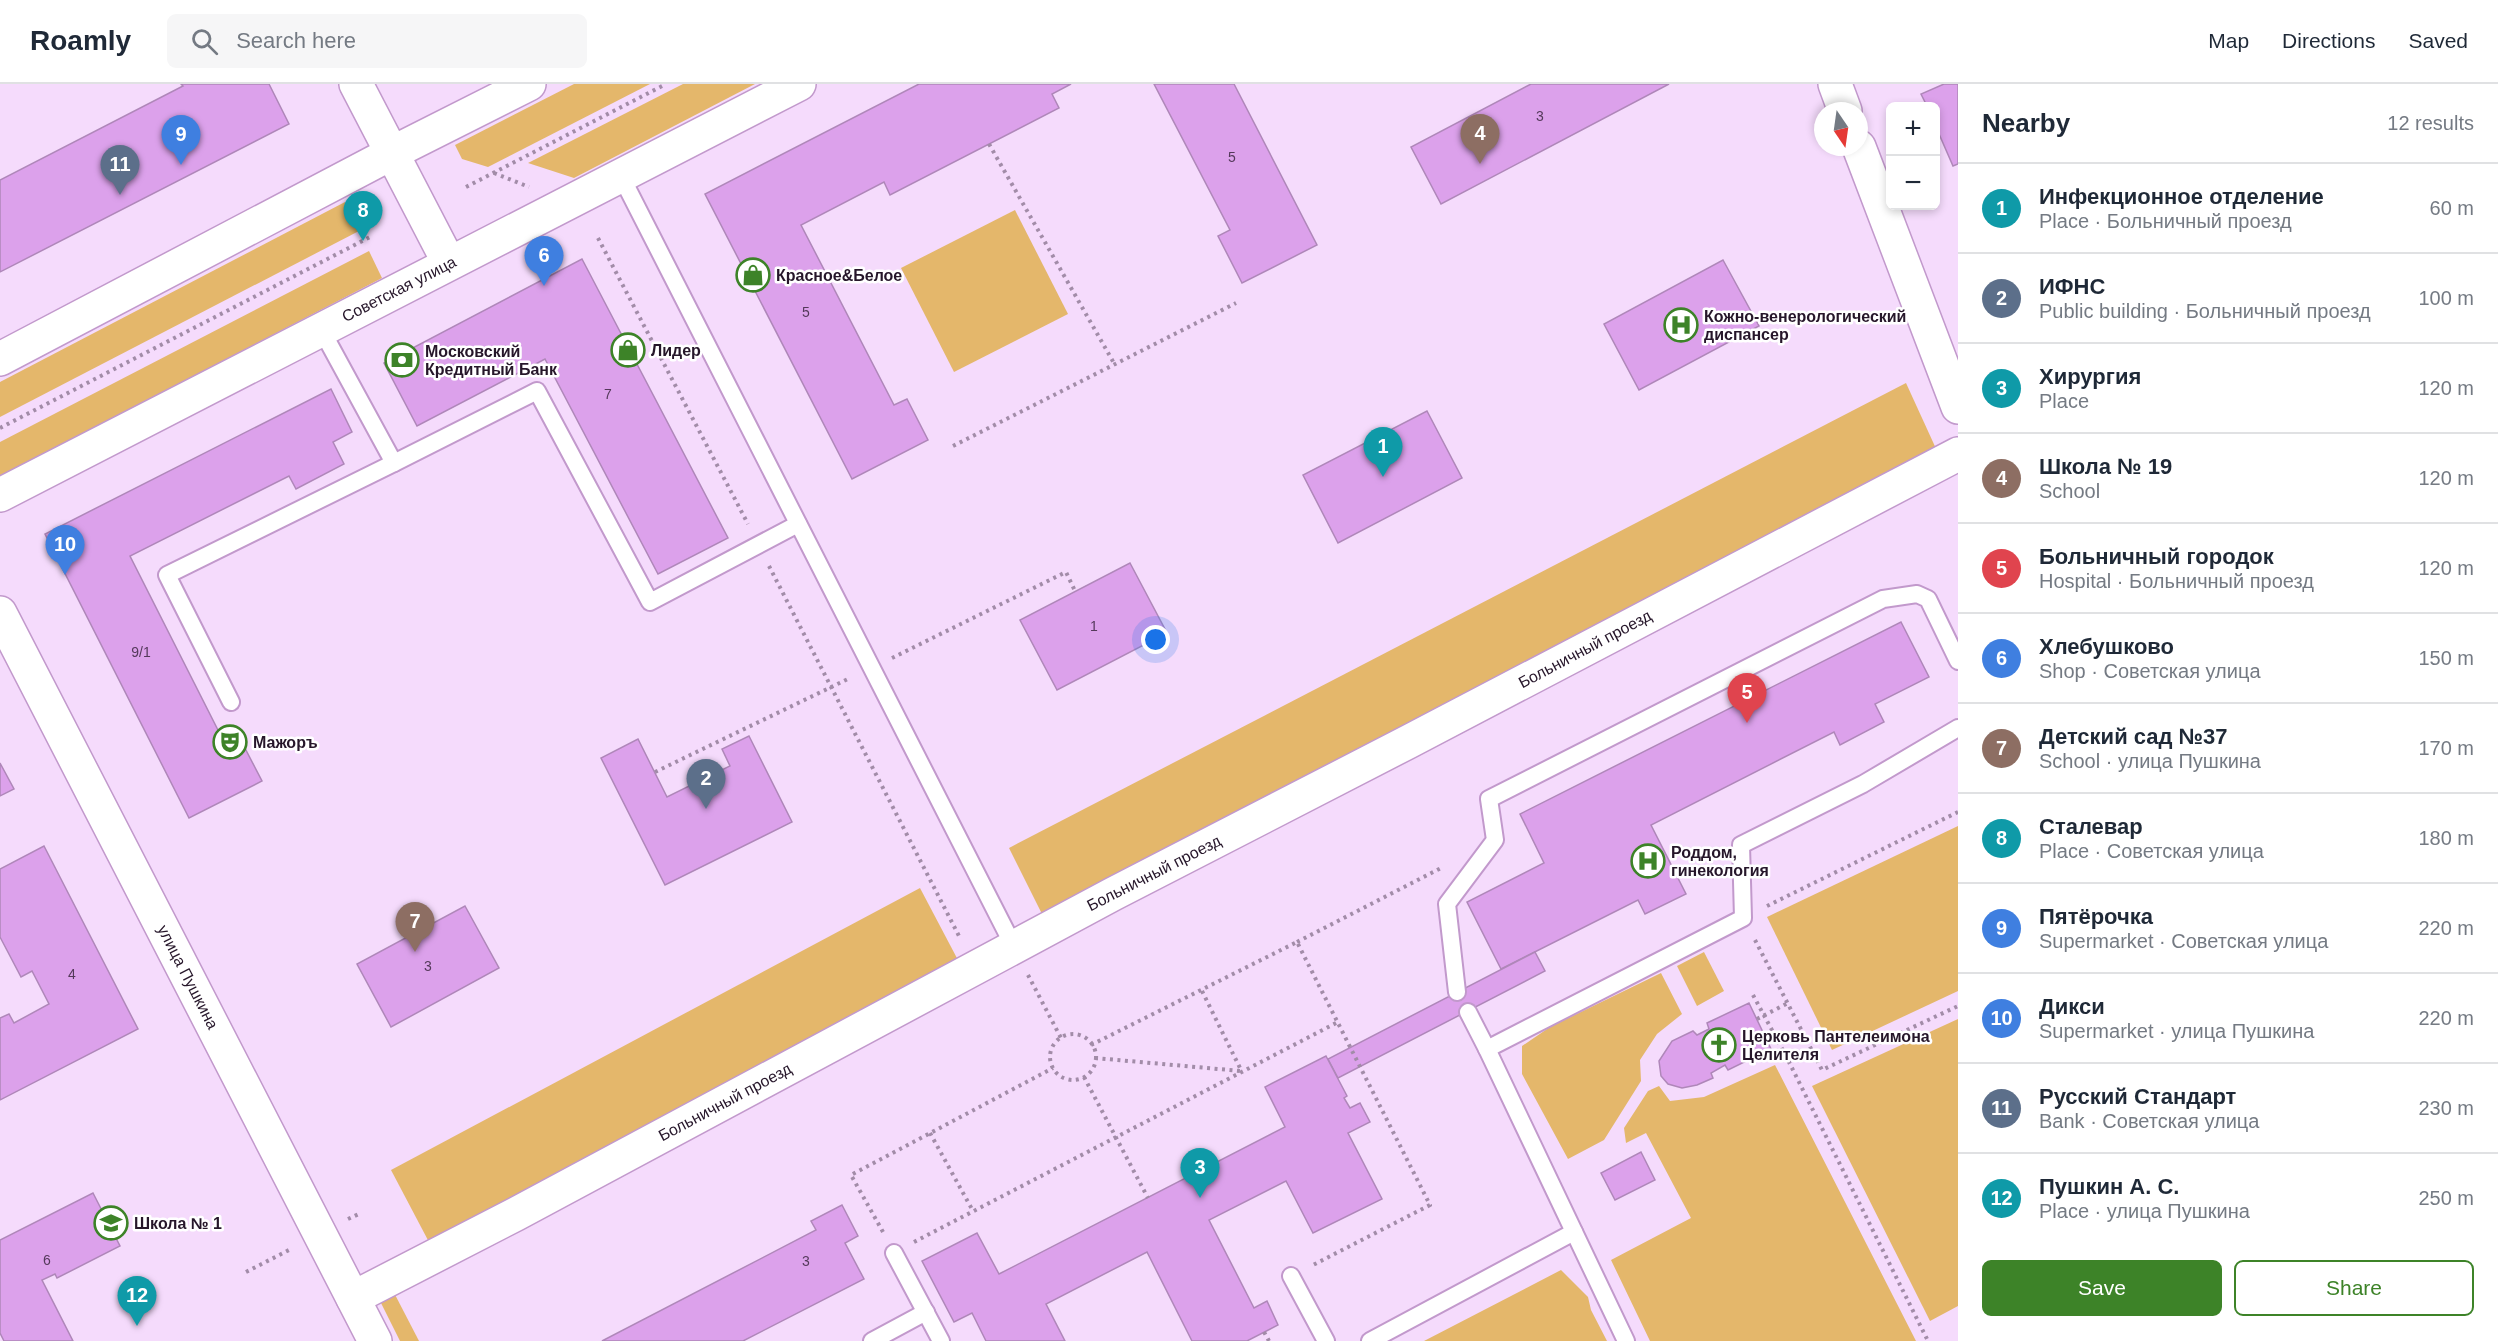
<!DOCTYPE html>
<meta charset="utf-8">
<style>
:root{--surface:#fff;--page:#f6f6f7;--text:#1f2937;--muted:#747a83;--line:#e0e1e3;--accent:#3d8328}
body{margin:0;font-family:Helvetica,sans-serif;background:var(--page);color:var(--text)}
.controls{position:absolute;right:18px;top:18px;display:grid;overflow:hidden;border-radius:9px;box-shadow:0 3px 9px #0003}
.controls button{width:54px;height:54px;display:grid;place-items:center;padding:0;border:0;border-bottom:2px solid var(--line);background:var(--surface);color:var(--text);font:30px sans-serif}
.compass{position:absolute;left:1814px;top:18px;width:54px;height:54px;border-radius:50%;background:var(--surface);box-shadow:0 3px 9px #0003;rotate:167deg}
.you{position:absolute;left:1156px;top:556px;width:21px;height:21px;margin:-15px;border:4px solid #fff;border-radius:50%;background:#1a73e8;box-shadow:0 0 0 9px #1a73e833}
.badge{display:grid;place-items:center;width:39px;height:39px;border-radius:50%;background:var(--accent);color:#fff;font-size:20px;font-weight:700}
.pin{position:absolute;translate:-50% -50px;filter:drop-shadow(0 2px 3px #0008)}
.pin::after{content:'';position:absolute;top:32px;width:21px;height:18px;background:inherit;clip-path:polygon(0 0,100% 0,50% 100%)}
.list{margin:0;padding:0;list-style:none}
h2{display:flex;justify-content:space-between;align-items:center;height:78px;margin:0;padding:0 24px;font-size:26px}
h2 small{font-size:20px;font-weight:400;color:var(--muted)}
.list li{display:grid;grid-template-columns:39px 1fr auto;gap:18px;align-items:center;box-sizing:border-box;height:90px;padding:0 24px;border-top:2px solid var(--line)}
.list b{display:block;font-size:22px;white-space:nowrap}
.list p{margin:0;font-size:20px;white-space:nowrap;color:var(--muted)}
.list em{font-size:20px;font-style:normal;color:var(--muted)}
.actions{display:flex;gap:12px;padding:18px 24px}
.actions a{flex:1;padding:14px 0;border:2px solid var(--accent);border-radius:9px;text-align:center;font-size:21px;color:var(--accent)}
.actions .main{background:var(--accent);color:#fff}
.icon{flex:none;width:33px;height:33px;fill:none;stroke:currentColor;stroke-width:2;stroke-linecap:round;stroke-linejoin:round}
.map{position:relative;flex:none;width:1958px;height:1257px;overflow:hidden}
header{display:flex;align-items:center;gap:36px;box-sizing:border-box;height:84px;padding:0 30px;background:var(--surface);border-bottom:2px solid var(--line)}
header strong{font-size:28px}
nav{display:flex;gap:33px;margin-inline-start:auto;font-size:21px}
.search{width:420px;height:54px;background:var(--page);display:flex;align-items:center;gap:15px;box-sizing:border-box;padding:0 21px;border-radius:9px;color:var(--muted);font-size:22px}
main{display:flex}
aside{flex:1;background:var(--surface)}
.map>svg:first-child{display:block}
.green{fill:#e4b76b}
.building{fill:#dca1eb;stroke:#af87b9;stroke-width:1.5}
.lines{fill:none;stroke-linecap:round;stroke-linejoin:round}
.service-casing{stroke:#c299cc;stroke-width:20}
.minor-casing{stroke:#c299cc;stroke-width:36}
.secondary-casing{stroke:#c299cc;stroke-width:36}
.path{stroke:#a28ca8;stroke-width:4;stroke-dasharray:3 4.5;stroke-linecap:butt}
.service{stroke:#fff;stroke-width:16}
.minor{stroke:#fff;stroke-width:33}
.secondary{stroke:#fff;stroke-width:33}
.labels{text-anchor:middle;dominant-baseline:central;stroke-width:5;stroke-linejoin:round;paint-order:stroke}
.number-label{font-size:14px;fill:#54395a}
.poi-label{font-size:16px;font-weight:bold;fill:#26162a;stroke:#fff;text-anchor:start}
.street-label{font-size:16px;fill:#26162a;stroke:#fff}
</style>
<header>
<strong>Roamly</strong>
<div class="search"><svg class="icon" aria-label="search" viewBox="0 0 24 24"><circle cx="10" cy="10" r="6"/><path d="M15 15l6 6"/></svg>Search here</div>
<nav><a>Map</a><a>Directions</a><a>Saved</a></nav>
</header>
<main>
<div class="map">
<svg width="1958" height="1257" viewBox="0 0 1958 1257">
<rect width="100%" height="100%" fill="#f5dbfc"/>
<!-- green -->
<g class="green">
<path d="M574,0H650L488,83L462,75L455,61Z"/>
<path d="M683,0H755L574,94L528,79Z"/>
<path d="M345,118L359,147L0,333V298Z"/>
<path d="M1015,126L1068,230L954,288L901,184Z"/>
<path d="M369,167L382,194L0,393V358Z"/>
<path d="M1906,299L1938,369L1044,834L1009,764Z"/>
<path d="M1958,742V907L1832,966L1767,833Z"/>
<path d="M920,804L959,878L430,1160L391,1086Z"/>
<path d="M1704,868L1724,907L1697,922L1677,882Z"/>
<path d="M1661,889L1682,930L1657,950L1640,976L1641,997L1604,1056L1568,1075L1522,990V962L1550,943Z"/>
<path d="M1958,935V1222L1930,1237L1812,1002Z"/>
<path d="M1775,981L1916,1257H1650L1611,1176L1691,1134L1646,1049L1626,1059L1624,1044L1648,1007L1659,1002L1670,1017L1704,1013Z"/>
<path d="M1561,1186L1588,1213L1591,1226L1607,1257H1424Z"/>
<path d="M390,1201L419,1257H400L379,1215Z"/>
</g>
<!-- building -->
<g class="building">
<path d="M181,0H269L289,40L0,188V96L183,2Z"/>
<path d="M919,0H1071L1052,10L1059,24L890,111L884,98L801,141L894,321L907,315L928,356L852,395L705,110Z"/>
<path d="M1154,0H1234L1317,161L1242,199L1218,152L1230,146Z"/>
<path d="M1531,0H1669L1441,120L1411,63Z"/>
<path d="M1944,0H1958V80L1953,82L1936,43V22H1927L1921,10Z"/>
<path d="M582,175L728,454L658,490L545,275L417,342L384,279Z"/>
<path d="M1723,176L1759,242L1639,306L1604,240Z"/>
<path d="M331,305L352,348L333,358L344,380L296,405L289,392L130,472L221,652L235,645L262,697L189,734L45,450Z"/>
<path d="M1427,327L1462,394L1338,459L1303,391Z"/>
<path d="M1130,479L1167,549L1057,606L1020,536Z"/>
<path d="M1901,538L1929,593L1875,620L1884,638L1840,661L1834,648L1651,741L1686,810L1645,830L1638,816L1501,885L1467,818L1544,779L1520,730Z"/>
<path d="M749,652L792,738L665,801L601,674L638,655L667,713L730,682L722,665Z"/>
<path d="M0,679L14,705L0,712Z"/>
<path d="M44,762L138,945L0,1016V934L9,930L14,939L49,920L32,887L21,893L0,853V785Z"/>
<path d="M465,822L499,884L391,943L357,880Z"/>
<path d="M1535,868L1545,887L1338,994L1328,975Z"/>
<path d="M1749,919L1771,965L1728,986L1725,981L1711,989L1713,994L1697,1001L1682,1004L1668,1000L1661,992L1659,977L1672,957L1693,947L1697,951L1709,945L1707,939Z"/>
<path d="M1326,972L1347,1012L1344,1014L1350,1024L1360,1019L1370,1038L1348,1049L1382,1115L1313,1149L1286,1097L1209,1136L1254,1224L1267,1217L1278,1241L1247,1257H1192L1147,1168L1046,1220L1065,1257H986L972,1229L954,1238L922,1177L977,1149L999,1190L1285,1043L1265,1003Z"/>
<path d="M1641,1068L1655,1096L1615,1116L1601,1089Z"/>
<path d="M93,1109L120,1162L57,1194L55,1190L42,1196L73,1257H4L0,1249V1156Z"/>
<path d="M842,1121L858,1152L845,1159L864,1195L743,1257H602L816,1146L811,1137Z"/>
</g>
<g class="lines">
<defs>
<g id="service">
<path d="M621,92L1014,863"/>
<path d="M394,379L537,307L650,518L798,440"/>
<path d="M231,618L167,491L394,379L321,245"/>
<path d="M1457,908L1447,820L1495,756L1489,715L1883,515L1917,510L1928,515L1958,577"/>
<path d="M1468,928L1487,965"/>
<path d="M894,1169L941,1257"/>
<path d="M1291,1192L1326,1257"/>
<path d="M872,1257L926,1228"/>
<path d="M1370,1257L1574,1148"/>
<path d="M1626,1257L1487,965L1743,834L1741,761L1863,700L1958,644"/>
</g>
<g id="minor">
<path d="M1835,0L1845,27"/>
<path d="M1859,63L1958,323"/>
<path d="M353,1214L516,1130L1113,810L1408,658L1958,370"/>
</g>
<g id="secondary">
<path d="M356,0L449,179"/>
<path d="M0,275L392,69L529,0"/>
<path d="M0,411L799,0"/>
<path d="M0,529L375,1257"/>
</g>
</defs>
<!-- service casing -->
<use href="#service" class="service-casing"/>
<!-- minor casing -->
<use href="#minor" class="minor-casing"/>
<!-- secondary casing -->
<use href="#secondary" class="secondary-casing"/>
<!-- path -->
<g class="path">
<path d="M989,60L1115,281"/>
<path d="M494,89L529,103"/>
<path d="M466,103L666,0"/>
<path d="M598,154L748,440"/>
<path d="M0,344L372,152"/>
<path d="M953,362L1236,219"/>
<path d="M769,482L960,854"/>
<path d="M892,574L1066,488L1075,507"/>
<path d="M655,688L850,594"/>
<path d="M1767,822L1958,728"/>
<path d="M1755,856L1822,986L1958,922"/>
<path d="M1297,858L1443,783"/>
<path d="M1028,891L1061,954"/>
<path d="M1202,907L1241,986"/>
<path d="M1753,911L1786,972L1928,1257"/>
<path d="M1757,935L1788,919"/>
<circle cx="1073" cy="973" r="23"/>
<path d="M1091,961L1297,858L1430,1121L1313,1181"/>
<path d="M1095,974L1241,987"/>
<path d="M1084,993L1148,1114"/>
<path d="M930,1049L973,1127"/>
<path d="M348,1135L361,1129"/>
<path d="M883,1148L851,1091L1053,984"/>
<path d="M914,1158L1338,938"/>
<path d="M246,1188L291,1165"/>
<path d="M1264,1248L1269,1257"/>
</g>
<!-- service -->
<use href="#service" class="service"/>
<!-- minor -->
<use href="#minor" class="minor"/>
<!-- secondary -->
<use href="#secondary" class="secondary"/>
</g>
<!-- icons -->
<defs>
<symbol id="shop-ring" viewBox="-11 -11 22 22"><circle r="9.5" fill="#fff" stroke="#3d8328" stroke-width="1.5"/><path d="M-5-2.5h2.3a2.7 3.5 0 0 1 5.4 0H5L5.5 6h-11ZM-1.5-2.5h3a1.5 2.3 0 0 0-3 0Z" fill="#3d8328"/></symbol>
<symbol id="hospital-ring" viewBox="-11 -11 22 22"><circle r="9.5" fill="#fff" stroke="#3d8328" stroke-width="1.5"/><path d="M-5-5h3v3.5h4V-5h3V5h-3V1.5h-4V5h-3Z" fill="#3d8328"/></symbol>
<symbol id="bank-ring" viewBox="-11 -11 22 22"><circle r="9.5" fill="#fff" stroke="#3d8328" stroke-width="1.5"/><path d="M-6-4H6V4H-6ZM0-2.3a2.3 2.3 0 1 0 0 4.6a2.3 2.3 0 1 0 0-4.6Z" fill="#3d8328"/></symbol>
<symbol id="theatre-ring" viewBox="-11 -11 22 22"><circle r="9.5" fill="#fff" stroke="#3d8328" stroke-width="1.5"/><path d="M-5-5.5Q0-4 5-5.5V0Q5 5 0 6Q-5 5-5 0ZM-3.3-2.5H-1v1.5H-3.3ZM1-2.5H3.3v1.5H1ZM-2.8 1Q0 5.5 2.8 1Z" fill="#3d8328"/></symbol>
<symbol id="church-ring" viewBox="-11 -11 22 22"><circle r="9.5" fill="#fff" stroke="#3d8328" stroke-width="1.5"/><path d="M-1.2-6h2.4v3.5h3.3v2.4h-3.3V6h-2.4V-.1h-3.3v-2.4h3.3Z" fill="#3d8328"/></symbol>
<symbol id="school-ring" viewBox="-11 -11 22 22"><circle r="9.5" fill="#fff" stroke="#3d8328" stroke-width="1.5"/><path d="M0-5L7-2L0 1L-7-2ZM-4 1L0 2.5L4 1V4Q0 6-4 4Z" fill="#3d8328"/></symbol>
</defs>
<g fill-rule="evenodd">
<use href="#shop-ring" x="734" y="172" width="38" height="38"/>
<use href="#hospital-ring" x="1662" y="222" width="38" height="38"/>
<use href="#shop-ring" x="609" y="247" width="38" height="38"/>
<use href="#bank-ring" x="383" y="257" width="38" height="38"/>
<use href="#theatre-ring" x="211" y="639" width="38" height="38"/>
<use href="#hospital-ring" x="1629" y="758" width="38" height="38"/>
<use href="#church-ring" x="1700" y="942" width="38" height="38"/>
<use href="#school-ring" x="92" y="1120" width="38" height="38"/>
</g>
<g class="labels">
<!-- number labels -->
<g class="number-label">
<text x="1540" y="32">3</text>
<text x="1232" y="73">5</text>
<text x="806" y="228">5</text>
<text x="608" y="310">7</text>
<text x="1094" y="542">1</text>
<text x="141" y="568">9/1</text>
<text x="428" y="882">3</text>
<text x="72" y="890">4</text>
<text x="47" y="1176">6</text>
<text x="806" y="1177">3</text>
</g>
<!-- poi labels -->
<g class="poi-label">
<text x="776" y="191">Красное&amp;Белое</text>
<text x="1704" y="232">Кожно-венерологический<tspan x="1704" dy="18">диспансер</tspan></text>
<text x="651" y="266">Лидер</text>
<text x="425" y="267">Московский<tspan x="425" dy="18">Кредитный Банк</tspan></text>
<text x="253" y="658">Мажоръ</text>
<text x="1671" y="768">Роддом,<tspan x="1671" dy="18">гинекология</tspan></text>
<text x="1742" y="952">Церковь Пантелеимона<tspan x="1742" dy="18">Целителя</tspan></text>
<text x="134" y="1139">Школа № 1</text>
</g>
<!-- street labels -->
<g class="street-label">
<text transform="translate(399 205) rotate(-27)">Советская улица</text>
<text transform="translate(1585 565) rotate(-28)">Больничный проезд</text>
<text transform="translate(1154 789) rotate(-27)">Больничный проезд</text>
<text transform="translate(188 893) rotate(63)">улица Пушкина</text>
<text transform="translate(725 1018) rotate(-28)">Больничный проезд</text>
</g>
</g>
</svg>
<div class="controls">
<button>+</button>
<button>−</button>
</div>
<svg class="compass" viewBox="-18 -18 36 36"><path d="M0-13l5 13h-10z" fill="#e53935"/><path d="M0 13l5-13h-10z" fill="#747a83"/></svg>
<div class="you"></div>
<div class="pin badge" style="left:1383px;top:393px;background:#0f9aa8">1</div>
<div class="pin badge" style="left:706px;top:725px;background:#5c6f8a">2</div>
<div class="pin badge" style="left:1200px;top:1114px;background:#0f9aa8">3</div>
<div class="pin badge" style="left:1480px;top:80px;background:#8d6e63">4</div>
<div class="pin badge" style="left:1747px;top:639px;background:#e0444e">5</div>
<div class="pin badge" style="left:544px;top:202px;background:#3f7fe0">6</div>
<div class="pin badge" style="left:415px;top:868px;background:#8d6e63">7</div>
<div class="pin badge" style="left:363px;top:157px;background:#0f9aa8">8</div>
<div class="pin badge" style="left:181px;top:81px;background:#3f7fe0">9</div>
<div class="pin badge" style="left:65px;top:491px;background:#3f7fe0">10</div>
<div class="pin badge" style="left:120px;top:111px;background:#5c6f8a">11</div>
<div class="pin badge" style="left:137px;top:1242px;background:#0f9aa8">12</div>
</div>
<aside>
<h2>Nearby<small>12 results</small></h2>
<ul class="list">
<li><span class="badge" style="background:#0f9aa8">1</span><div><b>Инфекционное отделение</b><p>Place · Больничный проезд</p></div><em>60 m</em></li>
<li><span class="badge" style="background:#5c6f8a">2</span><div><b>ИФНС</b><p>Public building · Больничный проезд</p></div><em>100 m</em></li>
<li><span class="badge" style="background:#0f9aa8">3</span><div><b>Хирургия</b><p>Place</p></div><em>120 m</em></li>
<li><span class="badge" style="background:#8d6e63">4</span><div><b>Школа № 19</b><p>School</p></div><em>120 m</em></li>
<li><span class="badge" style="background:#e0444e">5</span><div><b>Больничный городок</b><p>Hospital · Больничный проезд</p></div><em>120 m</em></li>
<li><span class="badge" style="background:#3f7fe0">6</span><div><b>Хлебушково</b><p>Shop · Советская улица</p></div><em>150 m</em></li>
<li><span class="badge" style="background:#8d6e63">7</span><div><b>Детский сад №37</b><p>School · улица Пушкина</p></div><em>170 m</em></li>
<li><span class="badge" style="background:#0f9aa8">8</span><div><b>Сталевар</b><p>Place · Советская улица</p></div><em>180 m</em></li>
<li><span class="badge" style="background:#3f7fe0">9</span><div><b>Пятёрочка</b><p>Supermarket · Советская улица</p></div><em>220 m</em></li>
<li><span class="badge" style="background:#3f7fe0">10</span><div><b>Дикси</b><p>Supermarket · улица Пушкина</p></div><em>220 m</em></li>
<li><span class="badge" style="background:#5c6f8a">11</span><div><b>Русский Стандарт</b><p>Bank · Советская улица</p></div><em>230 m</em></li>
<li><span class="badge" style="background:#0f9aa8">12</span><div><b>Пушкин А. С.</b><p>Place · улица Пушкина</p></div><em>250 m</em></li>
</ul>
<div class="actions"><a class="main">Save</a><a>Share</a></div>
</aside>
</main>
